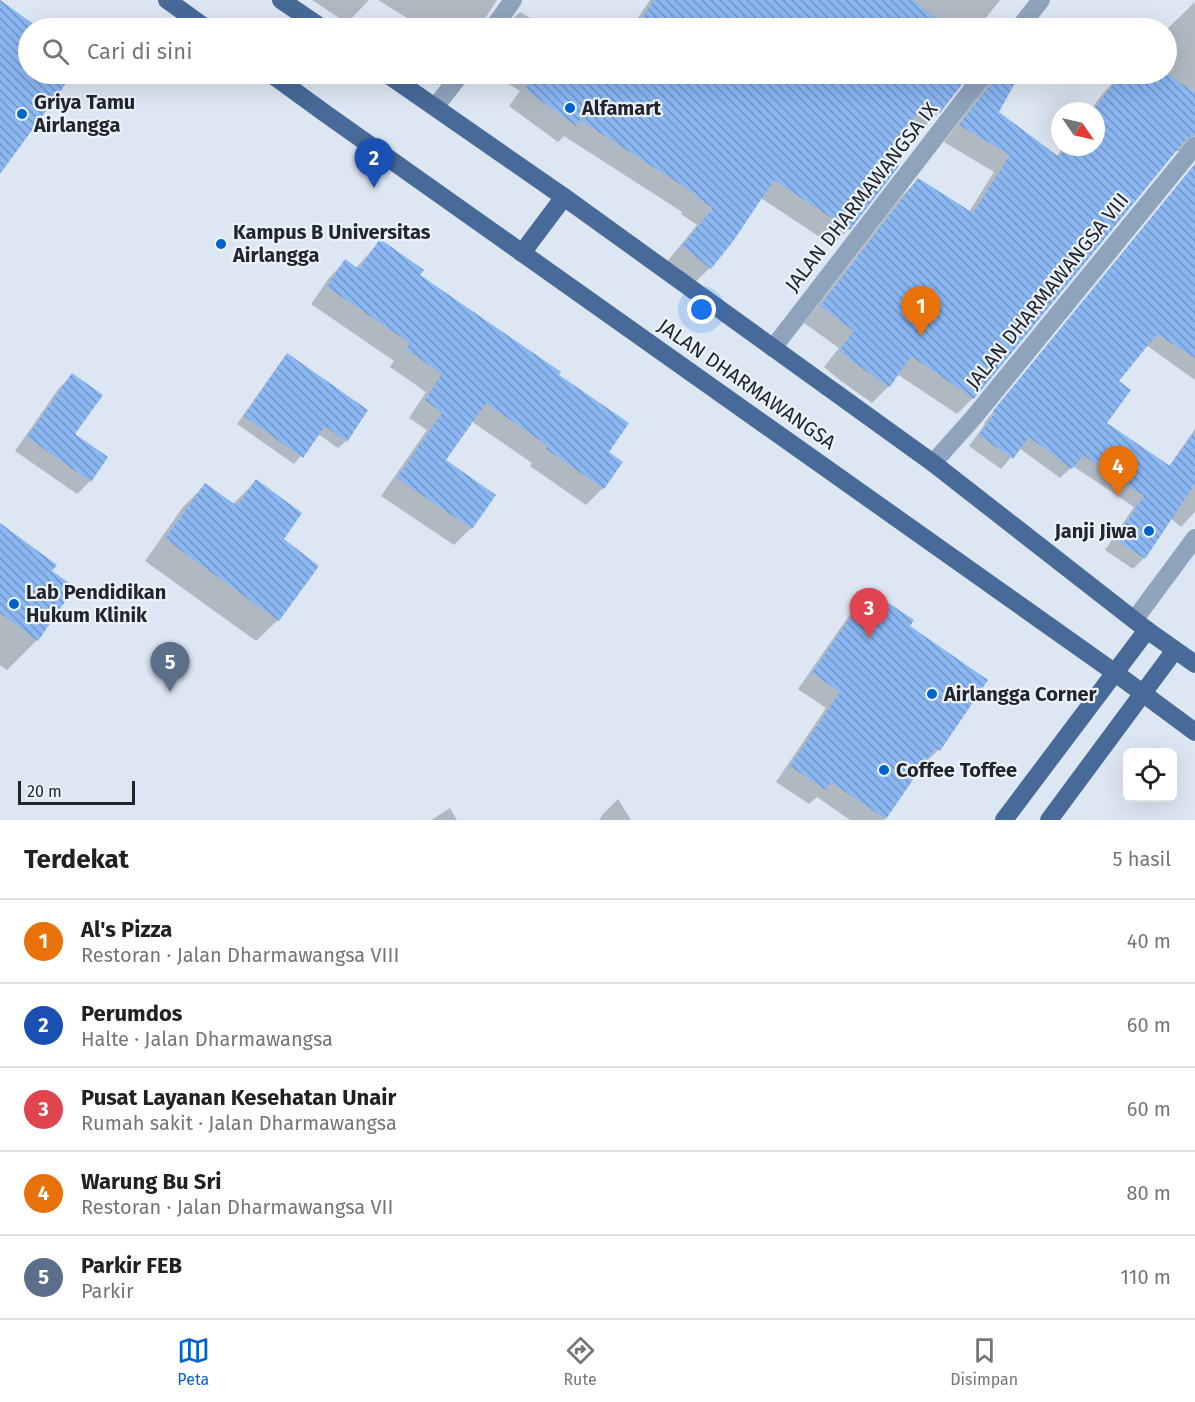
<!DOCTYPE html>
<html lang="id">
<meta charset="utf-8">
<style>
:root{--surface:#fff;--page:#f2f2f2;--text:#202124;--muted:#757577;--line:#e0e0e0;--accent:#0063cb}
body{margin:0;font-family:"Fira Sans",sans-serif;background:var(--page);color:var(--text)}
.controls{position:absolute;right:18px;bottom:18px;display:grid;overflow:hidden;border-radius:9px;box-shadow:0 6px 24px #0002}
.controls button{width:54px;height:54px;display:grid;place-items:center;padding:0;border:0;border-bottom:2px solid var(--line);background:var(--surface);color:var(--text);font:30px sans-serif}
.compass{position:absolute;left:1051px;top:102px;width:54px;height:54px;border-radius:50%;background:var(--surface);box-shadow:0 6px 24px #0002;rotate:124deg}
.scale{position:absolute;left:18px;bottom:15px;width:117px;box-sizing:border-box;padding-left:6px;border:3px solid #22262a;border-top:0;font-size:16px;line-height:21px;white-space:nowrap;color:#22262a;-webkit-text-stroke:4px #ecf3fd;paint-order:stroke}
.you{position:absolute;left:702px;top:310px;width:21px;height:21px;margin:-15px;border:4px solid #fff;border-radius:50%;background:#1a73e8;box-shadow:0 0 0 9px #1a73e833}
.badge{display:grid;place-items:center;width:39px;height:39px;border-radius:50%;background:var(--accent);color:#fff;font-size:20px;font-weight:700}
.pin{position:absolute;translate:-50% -50px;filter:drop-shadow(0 2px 3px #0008)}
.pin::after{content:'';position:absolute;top:32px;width:21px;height:18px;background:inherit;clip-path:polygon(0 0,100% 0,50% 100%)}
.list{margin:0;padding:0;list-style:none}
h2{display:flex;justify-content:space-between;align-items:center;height:78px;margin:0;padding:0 24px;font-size:26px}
h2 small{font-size:20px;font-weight:400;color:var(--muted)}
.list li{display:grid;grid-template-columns:39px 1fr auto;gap:18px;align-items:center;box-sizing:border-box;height:84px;padding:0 24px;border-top:2px solid var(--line)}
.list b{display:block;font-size:22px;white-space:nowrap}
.list p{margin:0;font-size:20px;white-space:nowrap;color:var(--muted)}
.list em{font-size:20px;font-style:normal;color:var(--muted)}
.icon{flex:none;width:33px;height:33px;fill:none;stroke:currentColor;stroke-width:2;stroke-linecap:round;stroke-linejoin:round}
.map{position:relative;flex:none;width:1195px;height:820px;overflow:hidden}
.search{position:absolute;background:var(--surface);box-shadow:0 6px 24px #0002;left:18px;right:18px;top:18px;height:66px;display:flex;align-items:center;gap:15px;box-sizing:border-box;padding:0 21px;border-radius:33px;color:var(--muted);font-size:22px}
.sheet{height:498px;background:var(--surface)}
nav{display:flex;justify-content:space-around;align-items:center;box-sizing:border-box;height:84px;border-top:2px solid var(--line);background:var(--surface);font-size:16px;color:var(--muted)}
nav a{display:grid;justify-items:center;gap:3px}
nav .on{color:var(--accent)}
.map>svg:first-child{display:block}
.shadow{fill:#0003}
.building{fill:url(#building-back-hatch)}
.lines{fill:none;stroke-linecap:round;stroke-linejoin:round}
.minor{stroke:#8fa3bd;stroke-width:18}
.major{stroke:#486a98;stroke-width:18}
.poi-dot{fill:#0063cb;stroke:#ecf3fd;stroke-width:2}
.labels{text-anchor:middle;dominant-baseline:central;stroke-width:4.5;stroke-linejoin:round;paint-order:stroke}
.poi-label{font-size:20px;font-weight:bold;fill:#22262a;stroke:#ecf3fd;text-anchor:start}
.street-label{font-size:20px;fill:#22262a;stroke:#ecf3fd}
</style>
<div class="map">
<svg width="1195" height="820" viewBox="0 0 1195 820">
<defs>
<pattern id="building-back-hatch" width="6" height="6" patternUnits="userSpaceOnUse" patternTransform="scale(1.5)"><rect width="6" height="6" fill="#8bb7f3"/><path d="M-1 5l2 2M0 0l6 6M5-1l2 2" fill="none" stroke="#7195c5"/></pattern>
</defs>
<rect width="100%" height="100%" fill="#dde6f3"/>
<!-- shadow -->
<g class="shadow">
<path d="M312,0H369L347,23Z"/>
<path d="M378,0H497L480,26L481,28H423Z"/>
<path d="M650,0H1000L978,28H631Z"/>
<path d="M0,2L36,28H28V74H71L8,160L0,168Z"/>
<path d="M1195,2V151H1174L973,398L957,414L897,374L889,386L872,403L841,381L824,367L839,348L804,323L902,196L918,180L969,212L994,172L944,142L977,98L979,87L974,81L964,80L939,112L922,129L910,121L883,157L849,229L832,245L761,198L710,268L693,284L666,263L697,225L681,214L682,212L564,136L558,142L509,106L520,91L492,74H1004L1014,81L997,112L1057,156L1063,147H1096V111H1090L1103,93L1122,74H1166V30Z"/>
<path d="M520,12L547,28H503Z"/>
<path d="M1195,164V380L1146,345L1117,381L1105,423L1169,466L1195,429V512L1181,527L1170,518L1144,558L1133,569L1105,550L1134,507L1073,466L1060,478L1019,448L1001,469L969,446L985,424L984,423Z"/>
<path d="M380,241L418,276L557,375L607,452L621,462L603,488L586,505L530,466L532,463L471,421L444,460L471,528L454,545L381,496L427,430L409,418L426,392L390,367L394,361L311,304L329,278L345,261L356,268Z"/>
<path d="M288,355L346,441L338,448L318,434L294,464L237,424L280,363Z"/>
<path d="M72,375L73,435L90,481L77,494L15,451L59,388Z"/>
<path d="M256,481L281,539L278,620L256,641L145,561L183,507L205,485L232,505Z"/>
<path d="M0,525L50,572L37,640L7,670L0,665Z"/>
<path d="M870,592L908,627L938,750L923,765L922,764L884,820H850L817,797L809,804L776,782L826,708L798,689L855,607Z"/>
<path d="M618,799L631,820H599L603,814Z"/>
<path d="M450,808L457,820H431Z"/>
</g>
<!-- building -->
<g class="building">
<path d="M0,0L39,28H28V74H73L0,174Z"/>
<path d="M654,0H912L949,28H636Z"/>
<path d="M536,74H970L940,113L924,104L885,157L899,166L850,230L774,180L734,240L711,269L682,246L713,208L696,197L697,195L580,120L576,126L525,89Z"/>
<path d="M995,74H1006L1016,81L999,112L1059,157L1066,147H1096V111H1093L1120,74H1168L1195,93V135L1186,139L974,399L911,356L890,387L857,365L839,350L854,331L820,306L918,178L973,213L1010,155L959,125L993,81Z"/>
<path d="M1195,164V358L1157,334L1119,381L1131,390L1107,423L1170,466L1195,431V484L1145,559L1115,539L1144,496L1083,455L1072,469L1029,437L1013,459L979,435L995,413L993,411Z"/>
<path d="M380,239L424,270L420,275L561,372L559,375L629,423L609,452L623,462L604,489L546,449L548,446L486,403L446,460L496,495L472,529L397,478L442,413L425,400L442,374L406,349L410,343L327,287L345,259L359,269Z"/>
<path d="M287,353L368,410L347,442L325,426L303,458L244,416Z"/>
<path d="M72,373L103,395L75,434L108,457L91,482L27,437Z"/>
<path d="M256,479L302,513L284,539L319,566L279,621L165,539L205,483L237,506Z"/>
<path d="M0,523L57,565L52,571L75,587L38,641L0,613Z"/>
<path d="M869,590L914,620L910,626L988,680L940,751L935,748L886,819L831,782L826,790L790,766L840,692L812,673Z"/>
</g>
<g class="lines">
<!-- minor -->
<g class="minor">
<path d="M493,28L513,0"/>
<path d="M1019,28L1041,0"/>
<path d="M435,107L461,74"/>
<path d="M773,348L984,74"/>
<path d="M933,463L974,417L1195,146"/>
<path d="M1135,619L1195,538"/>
</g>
<!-- major -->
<g class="major">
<path d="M167,0L206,28"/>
<path d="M281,0L322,28"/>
<path d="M271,74L326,114L1114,672L1195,732"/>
<path d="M387,74L564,197L933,463L1147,630L1195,664"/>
<path d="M522,253L564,197"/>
<path d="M1004,820L1147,630"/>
<path d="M1049,820L1175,650"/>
</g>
</g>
<!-- markers -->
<g class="poi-dot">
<circle cx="570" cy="108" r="6"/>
<circle cx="22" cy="114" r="6"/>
<circle cx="221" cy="244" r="6"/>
<circle cx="1149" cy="531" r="6"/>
<circle cx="14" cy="604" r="6"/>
<circle cx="932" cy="694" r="6"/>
<circle cx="884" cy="770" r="6"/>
</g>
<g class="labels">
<!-- poi labels -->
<g class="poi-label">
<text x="34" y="102">Griya Tamu<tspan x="34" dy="23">Airlangga</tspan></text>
<text x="582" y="108">Alfamart</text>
<text x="233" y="232">Kampus B Universitas<tspan x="233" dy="23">Airlangga</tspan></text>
<text x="1137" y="531" text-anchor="end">Janji Jiwa</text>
<text x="26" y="592">Lab Pendidikan<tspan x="26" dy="23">Hukum Klinik</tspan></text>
<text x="944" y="694">Airlangga Corner</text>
<text x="896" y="770">Coffee Toffee</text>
</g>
<!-- street labels -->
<g class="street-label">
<text transform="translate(861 197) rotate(-52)">JALAN DHARMAWANGSA IX</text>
<text transform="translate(1047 291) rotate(-51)">JALAN DHARMAWANGSA VIII</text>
<text transform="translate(747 384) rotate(35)">JALAN DHARMAWANGSA</text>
</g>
</g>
</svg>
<div class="controls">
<button><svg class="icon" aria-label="locate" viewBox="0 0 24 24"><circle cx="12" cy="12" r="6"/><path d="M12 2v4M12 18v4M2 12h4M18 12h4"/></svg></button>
</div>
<svg class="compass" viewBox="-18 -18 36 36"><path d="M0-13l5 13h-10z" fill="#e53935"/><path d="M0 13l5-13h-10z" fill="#757577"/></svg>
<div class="scale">20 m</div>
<div class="you"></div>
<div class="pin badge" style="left:921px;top:336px;background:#e8710a">1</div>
<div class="pin badge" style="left:374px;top:188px;background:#1a4fb4">2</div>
<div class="pin badge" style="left:869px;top:638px;background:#e0444e">3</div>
<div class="pin badge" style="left:1118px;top:496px;background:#e8710a">4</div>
<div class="pin badge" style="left:170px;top:692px;background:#5c6f8a">5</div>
<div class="search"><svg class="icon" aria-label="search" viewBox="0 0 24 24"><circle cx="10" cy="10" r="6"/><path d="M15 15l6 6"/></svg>Cari di sini</div>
</div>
<section class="sheet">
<h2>Terdekat<small>5 hasil</small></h2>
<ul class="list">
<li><span class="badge" style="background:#e8710a">1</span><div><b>Al's Pizza</b><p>Restoran · Jalan Dharmawangsa VIII</p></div><em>40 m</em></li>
<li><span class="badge" style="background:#1a4fb4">2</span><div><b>Perumdos</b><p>Halte · Jalan Dharmawangsa</p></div><em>60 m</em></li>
<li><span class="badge" style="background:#e0444e">3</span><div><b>Pusat Layanan Kesehatan Unair</b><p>Rumah sakit · Jalan Dharmawangsa</p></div><em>60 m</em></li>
<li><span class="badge" style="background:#e8710a">4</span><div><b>Warung Bu Sri</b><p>Restoran · Jalan Dharmawangsa VII</p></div><em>80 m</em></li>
<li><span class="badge" style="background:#5c6f8a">5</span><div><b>Parkir FEB</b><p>Parkir</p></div><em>110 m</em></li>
</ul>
</section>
<nav>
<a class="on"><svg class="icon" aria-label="map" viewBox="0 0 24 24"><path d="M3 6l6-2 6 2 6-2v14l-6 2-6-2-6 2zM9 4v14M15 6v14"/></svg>Peta</a>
<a><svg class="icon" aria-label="directions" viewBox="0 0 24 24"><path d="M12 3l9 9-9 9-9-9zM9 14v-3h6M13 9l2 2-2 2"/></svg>Rute</a>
<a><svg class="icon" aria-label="saved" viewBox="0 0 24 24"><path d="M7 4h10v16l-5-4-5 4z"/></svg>Disimpan</a>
</nav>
